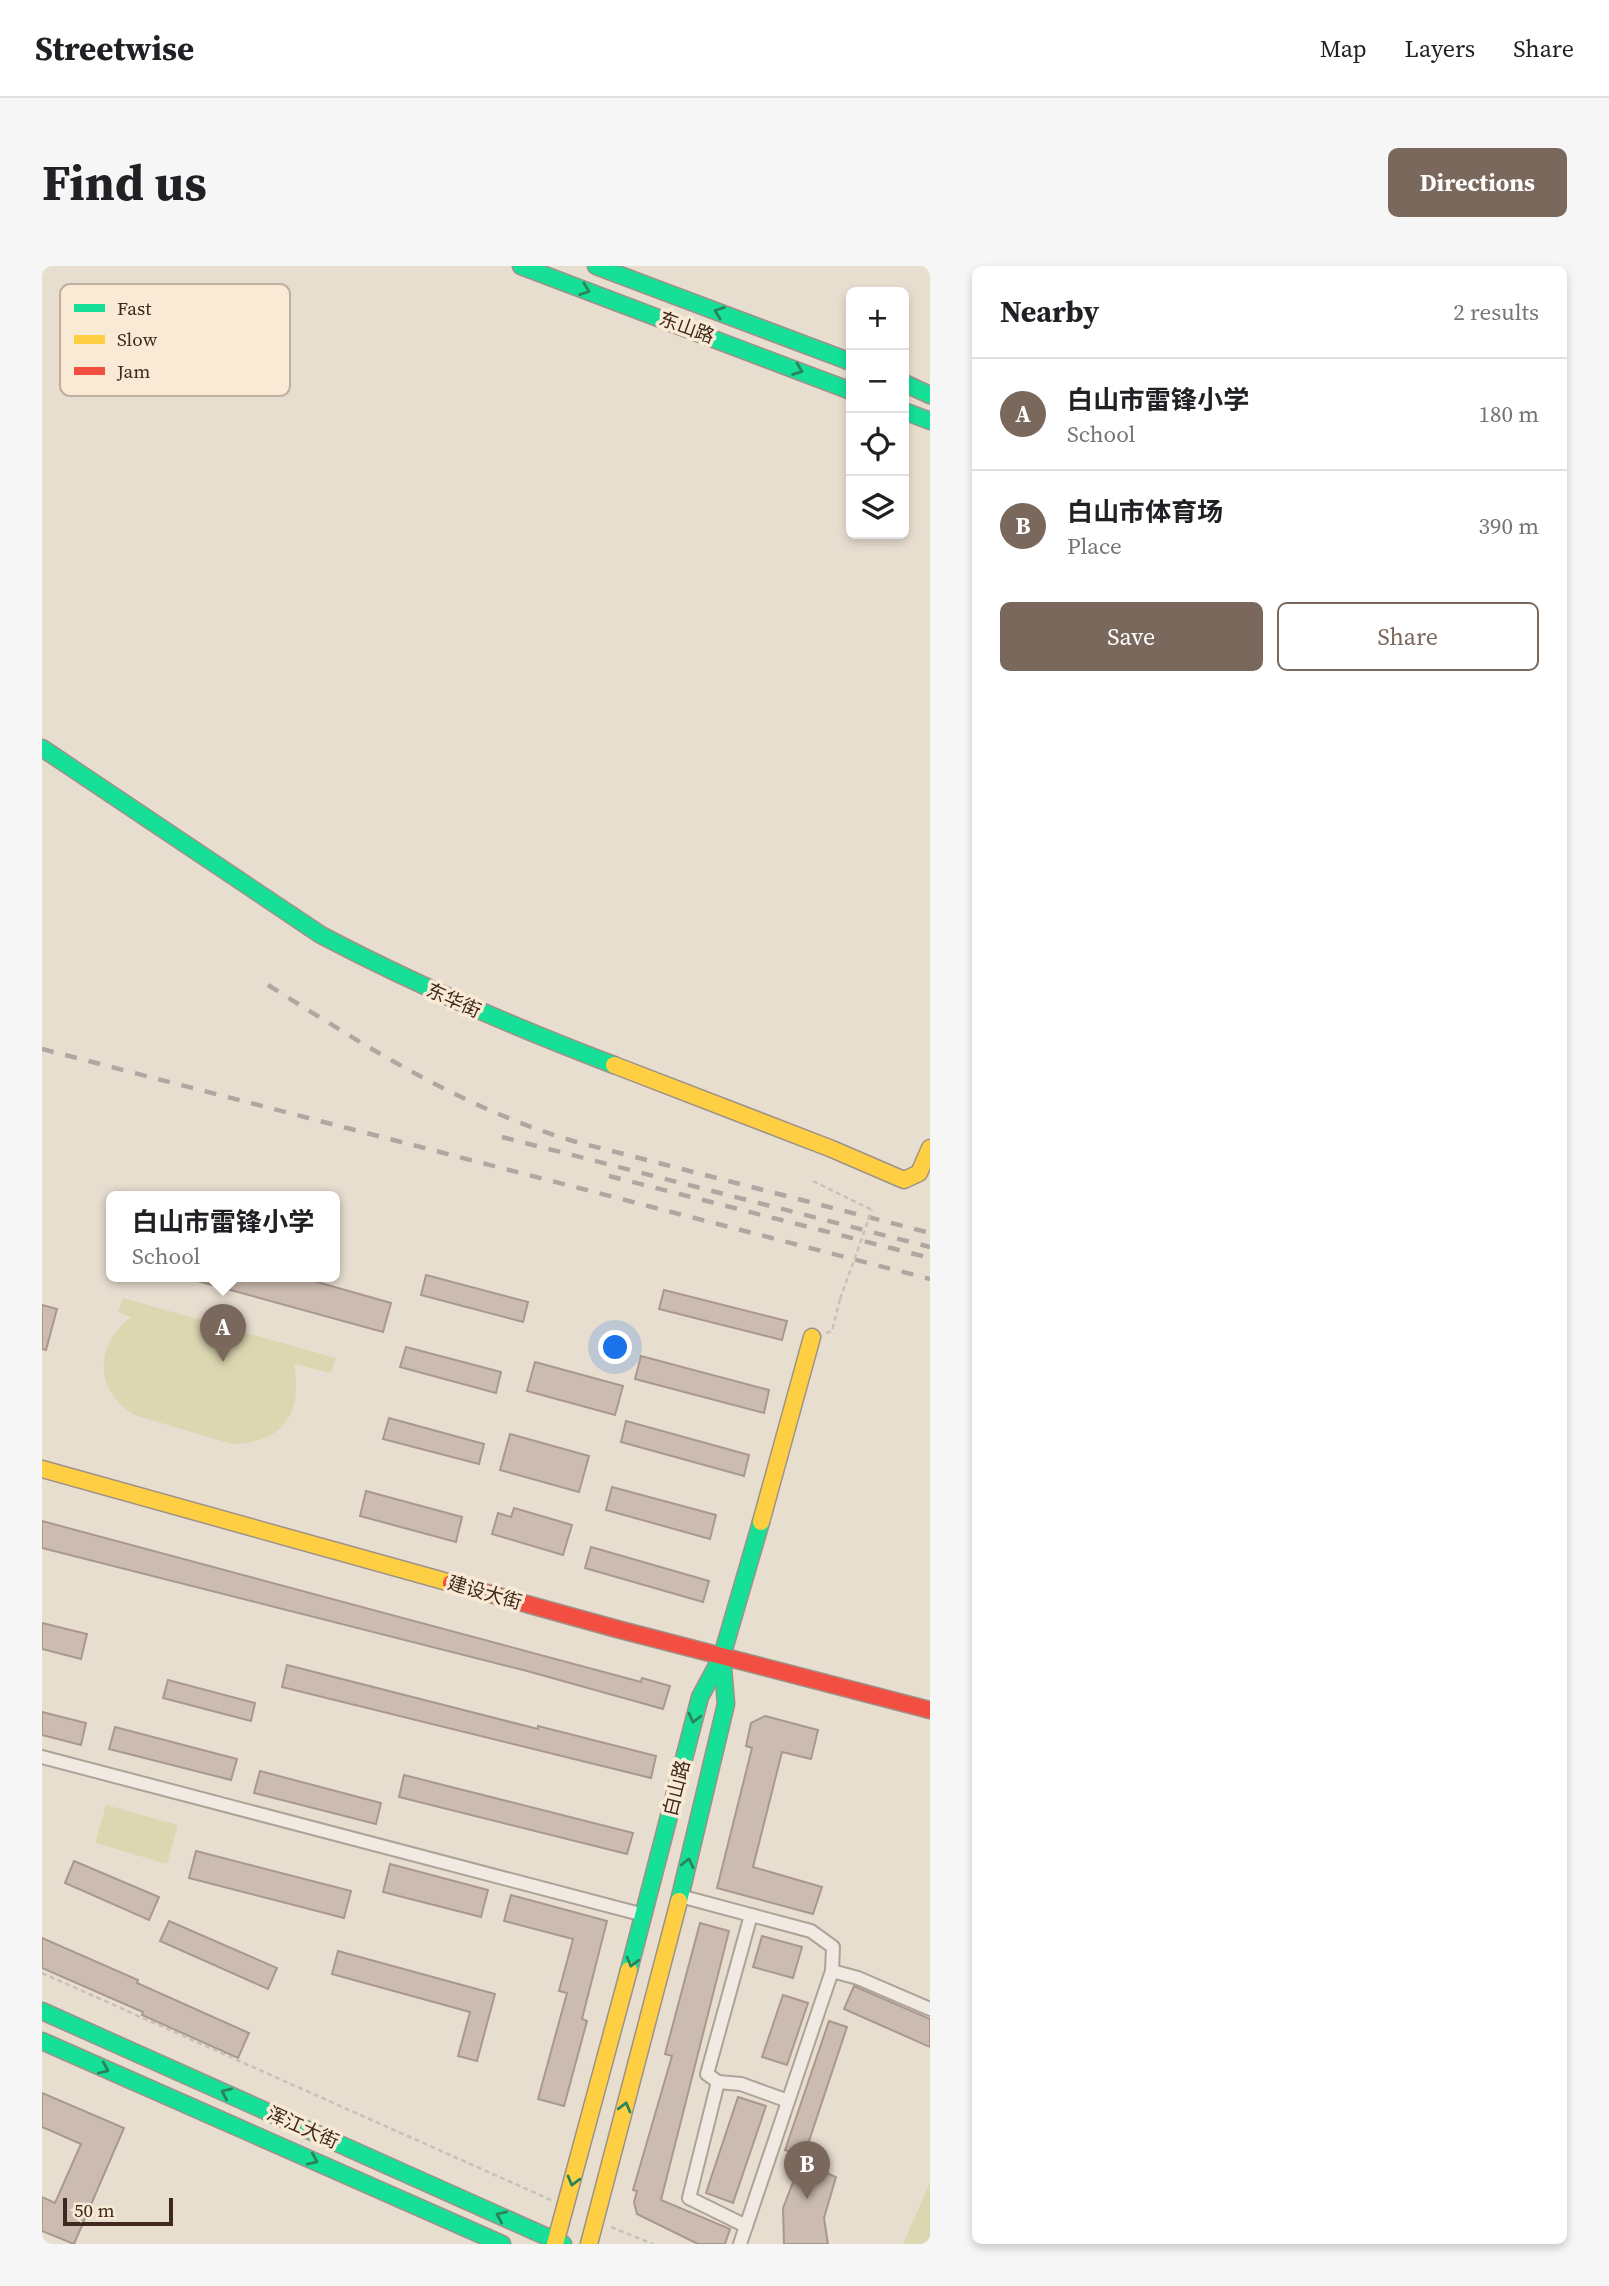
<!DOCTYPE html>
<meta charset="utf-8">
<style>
:root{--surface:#fff;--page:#f6f6f6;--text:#202124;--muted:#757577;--line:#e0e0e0;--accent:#7a685c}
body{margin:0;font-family:"Source Serif 4","Noto Sans SC",serif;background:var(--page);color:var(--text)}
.controls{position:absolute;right:21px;top:21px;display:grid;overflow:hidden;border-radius:10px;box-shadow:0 4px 10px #0003}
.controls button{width:63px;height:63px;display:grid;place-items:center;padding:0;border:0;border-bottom:2px solid var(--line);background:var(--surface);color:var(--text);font:35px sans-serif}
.scale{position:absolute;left:21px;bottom:18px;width:110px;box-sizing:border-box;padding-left:7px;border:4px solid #3f291e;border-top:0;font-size:19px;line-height:24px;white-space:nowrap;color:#3f291e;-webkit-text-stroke:5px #f9ead6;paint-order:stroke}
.you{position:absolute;left:574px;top:1082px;width:24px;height:24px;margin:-18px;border:5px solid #fff;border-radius:50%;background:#1a73e8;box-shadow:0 0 0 10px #1a73e833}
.badge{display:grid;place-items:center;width:46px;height:46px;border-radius:50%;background:var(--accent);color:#fff;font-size:23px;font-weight:700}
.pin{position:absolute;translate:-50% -58px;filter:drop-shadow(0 2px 4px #0008)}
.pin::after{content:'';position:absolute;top:37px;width:24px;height:21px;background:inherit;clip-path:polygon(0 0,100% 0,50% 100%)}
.popup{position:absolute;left:64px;top:925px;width:234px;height:91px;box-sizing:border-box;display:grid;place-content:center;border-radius:10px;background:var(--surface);filter:drop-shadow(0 2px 5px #0005);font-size:23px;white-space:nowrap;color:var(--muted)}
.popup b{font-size:26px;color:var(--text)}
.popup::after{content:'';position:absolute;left:50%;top:100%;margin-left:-14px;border:14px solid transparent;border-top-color:var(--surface)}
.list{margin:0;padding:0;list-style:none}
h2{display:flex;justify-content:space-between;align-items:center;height:91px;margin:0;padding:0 28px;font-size:30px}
h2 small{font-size:23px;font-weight:400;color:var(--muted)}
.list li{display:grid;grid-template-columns:46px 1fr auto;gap:21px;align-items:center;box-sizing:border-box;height:112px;padding:0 28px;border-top:2px solid var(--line)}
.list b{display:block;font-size:26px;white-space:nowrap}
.list p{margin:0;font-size:23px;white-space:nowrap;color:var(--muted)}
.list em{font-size:23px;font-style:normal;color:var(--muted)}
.actions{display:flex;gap:14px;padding:21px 28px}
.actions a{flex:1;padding:16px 0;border:2px solid var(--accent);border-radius:10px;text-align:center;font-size:24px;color:var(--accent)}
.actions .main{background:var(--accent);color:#fff}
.icon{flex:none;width:38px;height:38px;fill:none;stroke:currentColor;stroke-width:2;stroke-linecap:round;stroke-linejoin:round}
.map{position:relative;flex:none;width:888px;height:1978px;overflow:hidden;border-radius:10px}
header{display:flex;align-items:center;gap:42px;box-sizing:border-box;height:98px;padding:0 35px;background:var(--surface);border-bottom:2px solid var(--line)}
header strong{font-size:33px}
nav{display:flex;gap:38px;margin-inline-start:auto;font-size:24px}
.intro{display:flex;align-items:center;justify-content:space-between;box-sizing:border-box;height:168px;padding:0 42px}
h1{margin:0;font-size:49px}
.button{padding:18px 32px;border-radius:10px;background:var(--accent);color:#fff;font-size:24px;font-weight:700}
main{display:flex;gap:42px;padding:0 42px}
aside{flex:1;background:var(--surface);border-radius:10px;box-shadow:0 4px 10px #0003}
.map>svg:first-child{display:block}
.green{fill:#dcd7b1}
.building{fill:#ccbbb0;stroke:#a9988e;stroke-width:2}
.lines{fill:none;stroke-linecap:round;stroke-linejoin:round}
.street-casing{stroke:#aea398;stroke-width:16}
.fast-casing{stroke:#9e9288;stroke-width:19}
.slow-casing{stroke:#9e9288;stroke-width:19}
.jam-casing{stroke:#9e9288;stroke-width:19}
.path{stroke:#c9c0b8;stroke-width:2.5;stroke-dasharray:5 3.5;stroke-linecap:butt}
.street{stroke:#f0eae2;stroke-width:12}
.fast{stroke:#16e098;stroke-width:16}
.slow{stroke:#ffcf43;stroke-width:16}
.jam{stroke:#f24e42;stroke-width:16}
.rail{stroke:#afa8a2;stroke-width:4.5;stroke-dasharray:12 12;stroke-linecap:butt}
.path-bridge{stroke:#c9c0b8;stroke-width:2.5;stroke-dasharray:5 3.5;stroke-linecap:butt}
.oneway{stroke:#2a845b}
.labels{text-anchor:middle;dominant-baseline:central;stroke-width:7;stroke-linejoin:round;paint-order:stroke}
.street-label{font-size:19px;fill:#3f291e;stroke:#f9ead6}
.key{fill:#f9ead6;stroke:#c1b09f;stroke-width:2}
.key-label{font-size:19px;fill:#3f291e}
</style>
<header>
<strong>Streetwise</strong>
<nav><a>Map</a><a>Layers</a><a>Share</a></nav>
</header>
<div class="intro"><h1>Find us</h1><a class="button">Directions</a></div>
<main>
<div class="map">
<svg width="888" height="1978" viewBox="0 0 888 1978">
<rect width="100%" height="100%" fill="#e8ded0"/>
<!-- green -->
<g class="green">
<path d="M81,1032L294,1092L289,1107L252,1098C261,1147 242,1177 190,1178L92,1149C52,1124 52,1079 89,1051L76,1046Z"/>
<path d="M64,1539L136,1559L125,1598L53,1577Z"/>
<path d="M888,1916V1978H861Z"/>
</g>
<!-- building -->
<g class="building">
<path d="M384,1009L486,1036L481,1056L379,1029Z"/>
<path d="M153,1010H254L349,1037L341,1066L152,1014Z"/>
<path d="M622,1024L745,1055L740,1074L617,1043Z"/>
<path d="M0,1039L15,1043L4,1084L0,1083Z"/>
<path d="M364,1081L459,1106L454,1127L358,1101Z"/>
<path d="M599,1090L727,1124L722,1147L593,1113Z"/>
<path d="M493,1096L581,1120L573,1149L485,1125Z"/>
<path d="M347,1152L442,1178L437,1198L341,1173Z"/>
<path d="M584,1155L707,1189L702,1210L579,1176Z"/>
<path d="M468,1168L547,1190L537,1226L458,1204Z"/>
<path d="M570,1221L674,1249L668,1273L564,1244Z"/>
<path d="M324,1225L420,1251L414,1276L318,1250Z"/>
<path d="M472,1242L530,1259L521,1289L450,1268L456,1247L469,1251Z"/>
<path d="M0,1255L599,1416L600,1412L628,1420L621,1443L485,1405L0,1282Z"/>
<path d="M549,1281L667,1315L661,1336L543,1302Z"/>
<path d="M0,1357L45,1368L39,1393L0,1383Z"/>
<path d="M245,1399L496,1463V1460L614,1490L609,1512L240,1421Z"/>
<path d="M126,1414L213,1437L209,1455L121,1432Z"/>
<path d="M0,1446L44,1457L39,1479L0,1469Z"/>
<path d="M723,1450L776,1464L769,1493L740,1486L711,1601L780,1621L771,1648L675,1622L710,1482L704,1480L709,1457Z"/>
<path d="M73,1461L195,1493L189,1514L67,1483Z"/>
<path d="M218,1505L339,1537L334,1558L212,1527Z"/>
<path d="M362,1509L591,1567L585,1588L357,1531Z"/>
<path d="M154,1585L309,1625L302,1652L147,1612Z"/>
<path d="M32,1595L117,1631L107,1654L23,1617Z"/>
<path d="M348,1598L446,1624L439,1651L341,1626Z"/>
<path d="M469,1629L565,1655L540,1753L545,1755L522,1840L496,1833L525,1727L517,1725L531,1673L462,1655Z"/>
<path d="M127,1655L235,1702L226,1723L118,1675Z"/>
<path d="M658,1657L687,1665L619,1934L688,1963L683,1978H656L595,1948L592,1936L595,1925L591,1924L630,1790L623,1788Z"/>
<path d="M720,1670L760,1681L751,1712L711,1701Z"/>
<path d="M0,1672L96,1714L95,1717L207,1767L196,1792L100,1749L101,1746L0,1702Z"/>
<path d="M296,1685L453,1728L435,1795L416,1790L428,1746L290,1708Z"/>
<path d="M812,1720L888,1753V1781L802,1743Z"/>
<path d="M741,1729L766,1737L745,1799L720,1791Z"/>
<path d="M787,1755L805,1761L762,1890L743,1884Z"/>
<path d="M0,1827L82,1862L32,1978L0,1965V1931L13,1937L39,1878L0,1861Z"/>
<path d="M696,1831L724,1840L691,1937L664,1927Z"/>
<path d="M759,1896L794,1911L782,1952L786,1978H742L741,1942Z"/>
</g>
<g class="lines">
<defs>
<g id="street">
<path d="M0,1491L602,1649"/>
<path d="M638,1630L769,1665L791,1681L790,1705L698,1978"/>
<path d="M790,1705L816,1712L888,1743"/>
<path d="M676,1816L699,1818L746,1835"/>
<path d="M704,1960L647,1932L676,1816L665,1808L709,1649"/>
</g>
<g id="fast">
<path d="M479,0L809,125"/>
<path d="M554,0L809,96"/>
<path d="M862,117L888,129"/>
<path d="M862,145L888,155"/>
<path d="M0,482L279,669C374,719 472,761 572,799"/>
<path d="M637,1635L684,1438L680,1390"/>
<path d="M587,1704L658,1431L680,1390L719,1256"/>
<path d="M0,1745L521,1978"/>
<path d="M0,1775L460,1978"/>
</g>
<g id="slow">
<path d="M572,799L790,883L862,914L877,907L888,882"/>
<path d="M0,1203L409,1317"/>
<path d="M719,1256L770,1071"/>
<path d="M513,1978L587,1704"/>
<path d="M547,1978L637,1635"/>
</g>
<path id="jam" d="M409,1317L575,1363L888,1444"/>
</defs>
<!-- street casing -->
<use href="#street" class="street-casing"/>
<!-- fast casing -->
<use href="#fast" class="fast-casing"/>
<!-- slow casing -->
<use href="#slow" class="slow-casing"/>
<!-- jam casing -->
<use href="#jam" class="jam-casing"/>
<!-- path -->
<g class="path">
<path d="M771,915L830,944"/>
<path d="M784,1067L790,1065L798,1033"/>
<path d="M0,1707L509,1934"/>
<path d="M569,1961L611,1978"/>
</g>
<!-- street -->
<use href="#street" class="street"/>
<!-- fast -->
<use href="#fast" class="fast"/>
<!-- slow -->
<use href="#slow" class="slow"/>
<!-- jam -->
<use href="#jam" class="jam"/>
<!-- rail -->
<g class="rail">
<path d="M226,719C325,781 418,841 531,875L888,967"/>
<path d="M0,783L888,1013"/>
<path d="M460,871L888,981"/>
<path d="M567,910L888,992"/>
</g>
<!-- path-bridge -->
<path class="path-bridge" d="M798,1033L830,944"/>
</g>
<!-- one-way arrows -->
<defs><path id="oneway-chevron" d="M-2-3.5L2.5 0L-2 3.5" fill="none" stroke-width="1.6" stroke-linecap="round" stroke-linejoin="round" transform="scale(1.75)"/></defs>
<g class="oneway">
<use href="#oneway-chevron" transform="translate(543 24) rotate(20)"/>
<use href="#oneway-chevron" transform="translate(677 46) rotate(-160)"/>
<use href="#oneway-chevron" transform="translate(756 104) rotate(21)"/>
<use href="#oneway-chevron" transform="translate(652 1452) rotate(104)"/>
<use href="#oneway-chevron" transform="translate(646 1597) rotate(-77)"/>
<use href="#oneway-chevron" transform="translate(590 1696) rotate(105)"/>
<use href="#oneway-chevron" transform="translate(62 1803) rotate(24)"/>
<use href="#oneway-chevron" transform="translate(184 1827) rotate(-156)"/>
<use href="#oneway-chevron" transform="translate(583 1841) rotate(-75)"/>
<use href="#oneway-chevron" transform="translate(271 1894) rotate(24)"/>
<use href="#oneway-chevron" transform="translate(531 1915) rotate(105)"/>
<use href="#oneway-chevron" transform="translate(459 1950) rotate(-156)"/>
</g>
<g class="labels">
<!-- street labels -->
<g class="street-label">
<text transform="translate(645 61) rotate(20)">东山路</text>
<text transform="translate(412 734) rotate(24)">东华街</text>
<text transform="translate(443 1326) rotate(16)">建设大街</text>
<text transform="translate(634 1522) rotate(-76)">白山路</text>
<text transform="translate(261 1861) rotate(24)">浑江大街</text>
</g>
</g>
<!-- legend -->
<rect x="18" y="18" width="230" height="112" rx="10" class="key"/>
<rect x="32" y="38" width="31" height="8" fill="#16e098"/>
<rect x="32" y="69" width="31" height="9" fill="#ffcf43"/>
<rect x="32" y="101" width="31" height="8" fill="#f24e42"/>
<g class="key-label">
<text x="75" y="49">Fast</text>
<text x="75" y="80">Slow</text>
<text x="75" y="112">Jam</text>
</g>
</svg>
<div class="controls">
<button>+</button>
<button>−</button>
<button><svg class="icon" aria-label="locate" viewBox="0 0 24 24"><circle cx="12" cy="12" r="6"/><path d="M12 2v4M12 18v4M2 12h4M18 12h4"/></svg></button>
<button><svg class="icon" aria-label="layers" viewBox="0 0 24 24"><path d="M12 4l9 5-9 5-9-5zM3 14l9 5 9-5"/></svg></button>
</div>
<div class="scale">50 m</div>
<div class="you"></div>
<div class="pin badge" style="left:181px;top:1096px">A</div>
<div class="popup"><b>白山市雷锋小学</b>School</div>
<div class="pin badge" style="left:765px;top:1933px">B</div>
</div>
<aside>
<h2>Nearby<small>2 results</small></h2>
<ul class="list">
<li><span class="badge">A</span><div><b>白山市雷锋小学</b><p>School</p></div><em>180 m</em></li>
<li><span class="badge">B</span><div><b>白山市体育场</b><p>Place</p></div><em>390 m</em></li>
</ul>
<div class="actions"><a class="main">Save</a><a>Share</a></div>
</aside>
</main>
